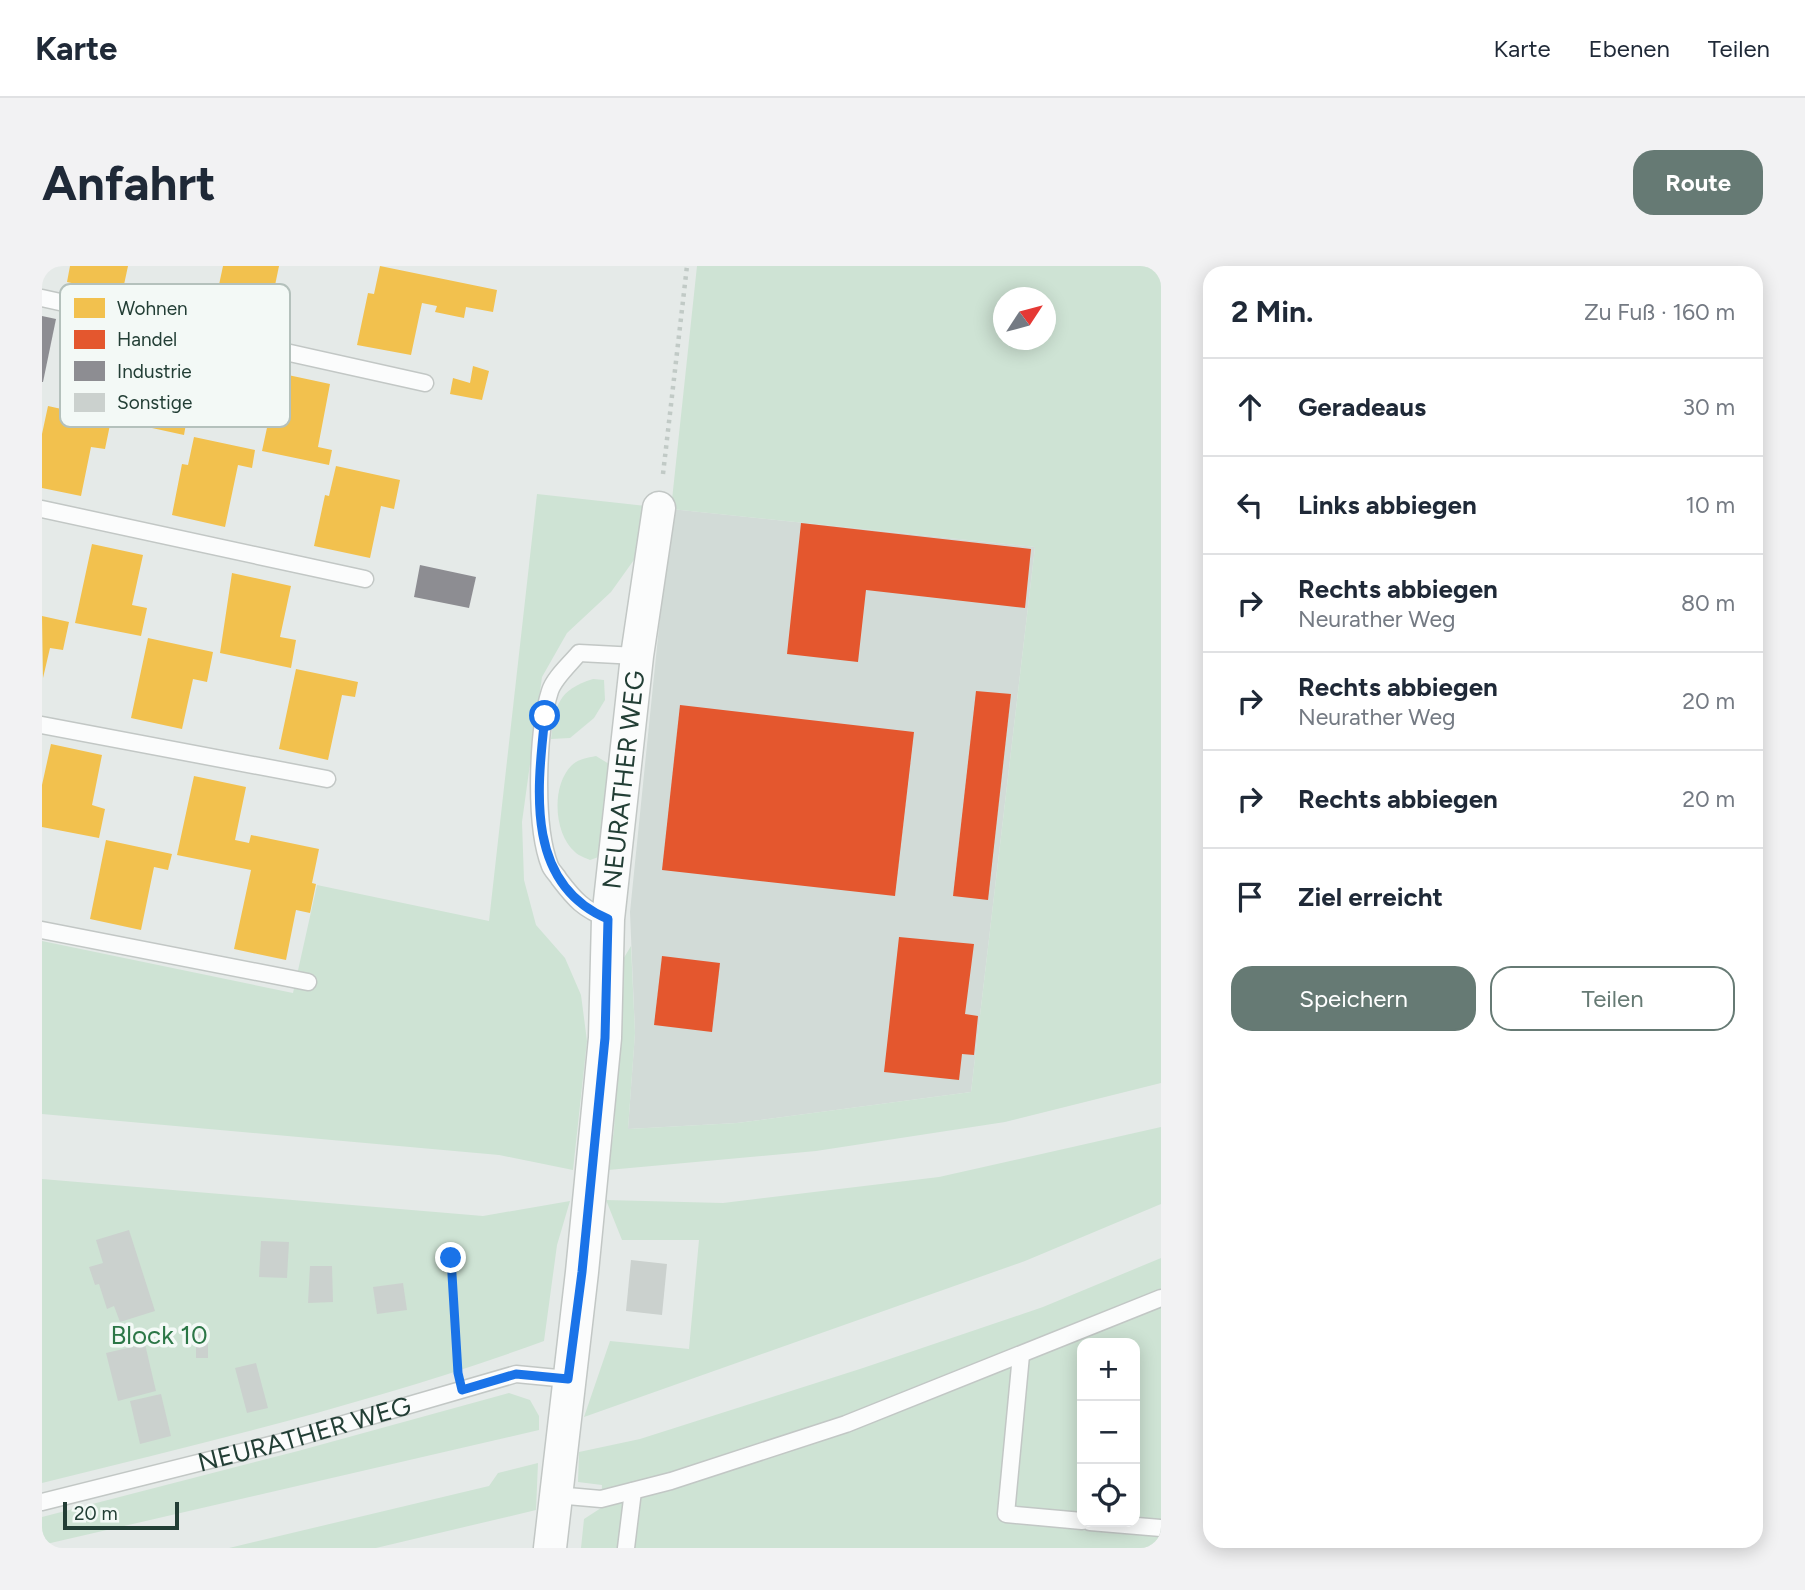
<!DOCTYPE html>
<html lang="de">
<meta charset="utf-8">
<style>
:root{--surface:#fff;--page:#f2f2f3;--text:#1f2937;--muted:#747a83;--line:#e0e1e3;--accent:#667a74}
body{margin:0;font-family:Figtree,sans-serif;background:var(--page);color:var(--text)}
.controls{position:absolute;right:21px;bottom:21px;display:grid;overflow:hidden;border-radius:14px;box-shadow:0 4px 18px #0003}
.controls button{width:63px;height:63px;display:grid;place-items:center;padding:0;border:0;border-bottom:2px solid var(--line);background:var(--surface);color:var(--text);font:35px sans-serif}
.compass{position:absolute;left:951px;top:21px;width:63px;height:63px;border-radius:50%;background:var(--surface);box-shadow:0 4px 18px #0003;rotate:54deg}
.scale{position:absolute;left:21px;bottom:18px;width:116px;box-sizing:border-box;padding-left:7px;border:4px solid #223e35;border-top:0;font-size:19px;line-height:24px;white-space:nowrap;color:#223e35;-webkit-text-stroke:5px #f3f9f6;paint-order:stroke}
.stop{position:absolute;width:21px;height:21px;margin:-16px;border:5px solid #1a73e8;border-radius:50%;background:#fff}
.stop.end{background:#1a73e8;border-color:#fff;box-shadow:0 2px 7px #0008}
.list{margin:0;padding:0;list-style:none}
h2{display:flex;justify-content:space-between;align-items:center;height:91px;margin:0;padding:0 28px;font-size:30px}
h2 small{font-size:23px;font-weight:400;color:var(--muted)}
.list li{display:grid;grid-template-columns:46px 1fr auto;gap:21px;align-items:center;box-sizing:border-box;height:98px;padding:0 28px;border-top:2px solid var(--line)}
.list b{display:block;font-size:26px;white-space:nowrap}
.list p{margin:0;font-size:23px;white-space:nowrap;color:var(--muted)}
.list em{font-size:23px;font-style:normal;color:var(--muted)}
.actions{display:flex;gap:14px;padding:21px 28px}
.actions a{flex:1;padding:16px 0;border:2px solid var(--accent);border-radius:21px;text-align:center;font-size:24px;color:var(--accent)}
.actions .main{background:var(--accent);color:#fff}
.icon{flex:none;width:38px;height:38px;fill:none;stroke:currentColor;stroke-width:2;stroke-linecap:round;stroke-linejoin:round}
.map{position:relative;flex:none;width:1119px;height:1282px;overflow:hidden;border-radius:21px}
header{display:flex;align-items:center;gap:42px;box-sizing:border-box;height:98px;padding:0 35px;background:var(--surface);border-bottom:2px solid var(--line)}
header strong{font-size:33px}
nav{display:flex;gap:38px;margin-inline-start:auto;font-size:24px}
.intro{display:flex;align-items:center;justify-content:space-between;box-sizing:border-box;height:168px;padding:0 42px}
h1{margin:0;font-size:49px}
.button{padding:18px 32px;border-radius:21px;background:var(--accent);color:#fff;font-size:24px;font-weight:700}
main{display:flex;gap:42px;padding:0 42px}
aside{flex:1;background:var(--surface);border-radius:21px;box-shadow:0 4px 18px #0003}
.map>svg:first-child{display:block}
.built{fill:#d2dbd7}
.green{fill:#cee3d4;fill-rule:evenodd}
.homes{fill:#f2c14e}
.shops{fill:#e4572e}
.industry{fill:#8d8d92}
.building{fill:#cbd1ce}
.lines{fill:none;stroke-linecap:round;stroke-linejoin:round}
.service-casing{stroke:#c2c7c5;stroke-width:19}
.minor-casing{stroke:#c2c7c5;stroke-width:35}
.path{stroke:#c1cac6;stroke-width:4.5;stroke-dasharray:3.5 5;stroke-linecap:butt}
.service{stroke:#fbfcfc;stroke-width:16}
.minor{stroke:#fbfcfc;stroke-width:32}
.route{stroke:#1a73e8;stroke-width:9}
.labels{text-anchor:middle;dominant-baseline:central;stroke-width:7;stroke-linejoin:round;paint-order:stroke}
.street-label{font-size:26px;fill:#223e35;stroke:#f3f9f6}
.park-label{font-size:26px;fill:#2b7646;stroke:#f3f9f6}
.key{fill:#f3f9f6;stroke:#b4c1bc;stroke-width:2}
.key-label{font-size:19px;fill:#223e35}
</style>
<header>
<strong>Karte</strong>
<nav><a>Karte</a><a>Ebenen</a><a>Teilen</a></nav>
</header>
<div class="intro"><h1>Anfahrt</h1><a class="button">Route</a></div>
<main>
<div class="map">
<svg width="1119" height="1282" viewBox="0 0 1119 1282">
<rect width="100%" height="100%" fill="#e5eae8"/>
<!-- built -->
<path class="built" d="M629,243L993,281L929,826L695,857L586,863L593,767L588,646Z"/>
<!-- green -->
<g class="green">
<path d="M655,0H1119V817L963,856L774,885L566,904L572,864L580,695L589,680L593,767L586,863L695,857L929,826L993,281L629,243ZM961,32H1003V74H961Z"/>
<path d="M495,228L604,240L594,291L569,326L525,367L500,411L480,556L482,614L494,659L523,692L539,729L545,775L531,904L457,889L0,848V675L251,727L275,619L447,655Z"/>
<path d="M551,413L562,414L563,434L552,452L528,472L509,473C513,439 516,424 551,413Z"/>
<path d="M554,490L567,498L574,513L565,588L548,594C544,592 537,590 533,586C512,568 509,521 529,500C536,493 544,492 554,490Z"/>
<path d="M1119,861V938L983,995L542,1151L568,1075L647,1083L657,974H580L564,934L681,937L897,911Z"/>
<path d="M0,913L441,950L528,935L515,979L502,1075C338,1135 169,1175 0,1217Z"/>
<path d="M1119,992V1282H539L542,1253L559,1242L560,1219L536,1216L537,1186L598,1173L821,1102L1001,1041ZM1040,1077H1093V1256H1040Z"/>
<path d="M467,1127L488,1134L497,1150V1164L0,1279V1251L256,1185Z"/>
<path d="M496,1197L494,1244L334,1282H187L447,1220L456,1207Z"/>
</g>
<!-- homes -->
<g class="homes">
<path d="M28,0H86L80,28L25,16Z"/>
<path d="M181,0H237L225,58L171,47Z"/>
<path d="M338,0L455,24L451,46L424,41L422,52L393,46L395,40L380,37L369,89L315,79L326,27L332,28Z"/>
<path d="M91,76L144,87L131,150L145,152L142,169L78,155L84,127L80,126Z"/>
<path d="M431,100L447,105L440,134L408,128L411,112L428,117Z"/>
<path d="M232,106L288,118L276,181L290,184L287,199L220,185L226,157L221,156Z"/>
<path d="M6,140L69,154L63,183L49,181L39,230L0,222V168Z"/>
<path d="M152,171L213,184L210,202L196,199L183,261L130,249L140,198L146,199Z"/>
<path d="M294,200L358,214L352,243L339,240L328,292L272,280L283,229L287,230Z"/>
<path d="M50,278L101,289L90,339L105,342L99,370L33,357Z"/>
<path d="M190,307L249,320L238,371L254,374L249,402L178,387Z"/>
<path d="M0,350L27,356L21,384L8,382L1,412Z"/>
<path d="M106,372L171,386L165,416L151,413L140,463L89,452Z"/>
<path d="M254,403L316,416L313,431L300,429L286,494L237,483Z"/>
<path d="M9,478L60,489L50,539L63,543L57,572L0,561V519Z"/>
<path d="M152,510L204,521L193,574L207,577L209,569L277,583L270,617L274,618L268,647L254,644L244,694L192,683L209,604L135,589Z"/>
<path d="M64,574L130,588L126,604L112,601L99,664L48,653Z"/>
</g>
<!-- shops -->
<g class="shops">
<path d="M759,257L989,283L983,342L824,324L816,396L745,388Z"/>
<path d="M934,425L969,428L946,634L911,630Z"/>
<path d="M638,439L872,466L853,630L620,604Z"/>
<path d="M857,671L932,678L923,748L936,750L932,789L920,788L917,814L842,806Z"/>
<path d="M620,690L678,697L670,766L612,759Z"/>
</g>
<!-- industry -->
<g class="industry">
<path d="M0,50L14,53L1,116H0Z"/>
<path d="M378,299L434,311L427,342L372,331Z"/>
</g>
<!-- building -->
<g class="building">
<path d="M87,964L113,1045L78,1056L72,1040L65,1043L57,1018L53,1019L47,1001L61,997L54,974Z"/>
<path d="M219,975L247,976L245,1012L217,1011Z"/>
<path d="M589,994L625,998L620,1049L584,1045Z"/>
<path d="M268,1000H290L291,1036L266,1037Z"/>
<path d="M361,1017L365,1044L335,1048L331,1021Z"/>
<rect x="154" y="1068" width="12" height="24"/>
<path d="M103,1078L114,1125L76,1135L64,1087Z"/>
<path d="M214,1097L226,1142L205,1147L193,1102Z"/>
<path d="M119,1128L129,1170L98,1178L88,1135Z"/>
</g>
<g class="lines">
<defs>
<g id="service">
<path d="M0,32L383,117"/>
<path d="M0,243L323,313"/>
<path d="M0,459L285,513"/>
<path d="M566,653C541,643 533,634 517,613C515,609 510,605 508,600C492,560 495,466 508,425C512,412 528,398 537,387L595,390"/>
<path d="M0,664L266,716"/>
<path d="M979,1089L964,1248L1040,1255"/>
<path d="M514,1229L559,1233L629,1215L804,1158L1119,1032"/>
<path id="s1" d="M0,1236L236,1177L474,1108L526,1113"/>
<path d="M1048,1256L1119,1262"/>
<path d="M584,1282L591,1225"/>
</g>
<g id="minor">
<path id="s2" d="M508,1282L540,1006L563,772L566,653L595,390L617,242"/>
</g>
</defs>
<!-- service casing -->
<use href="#service" class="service-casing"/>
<!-- minor casing -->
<use href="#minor" class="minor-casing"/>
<!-- path -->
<g class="path">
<path d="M621,208L645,0"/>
<path d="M409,992L415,1099"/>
</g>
<!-- service -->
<use href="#service" class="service"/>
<!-- minor -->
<use href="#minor" class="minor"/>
</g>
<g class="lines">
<!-- route -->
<path class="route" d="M409,992L416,1107L420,1124L474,1108L526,1113L540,1006L563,772L566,653C483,618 495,524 503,450"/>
</g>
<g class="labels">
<!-- street labels -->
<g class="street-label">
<text stroke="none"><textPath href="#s2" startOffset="772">NEURATHER WEG</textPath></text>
<text stroke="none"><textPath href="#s1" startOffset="271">NEURATHER WEG</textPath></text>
</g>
<!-- park labels -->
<g class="park-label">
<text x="117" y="1069">Block 10</text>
</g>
</g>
<!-- legend -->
<rect x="18" y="18" width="230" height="143" rx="10" class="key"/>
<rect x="32" y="32" width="31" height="20" fill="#f2c14e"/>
<rect x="32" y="64" width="31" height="19" fill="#e4572e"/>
<rect x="32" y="95" width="31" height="20" fill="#8d8d92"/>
<rect x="32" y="127" width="31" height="19" fill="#cbd1ce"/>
<g class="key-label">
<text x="75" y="49">Wohnen</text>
<text x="75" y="80">Handel</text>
<text x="75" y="112">Industrie</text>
<text x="75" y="143">Sonstige</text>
</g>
</svg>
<div class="controls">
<button>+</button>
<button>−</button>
<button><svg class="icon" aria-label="locate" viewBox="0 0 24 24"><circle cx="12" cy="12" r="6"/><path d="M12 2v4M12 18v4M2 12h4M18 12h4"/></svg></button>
</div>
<svg class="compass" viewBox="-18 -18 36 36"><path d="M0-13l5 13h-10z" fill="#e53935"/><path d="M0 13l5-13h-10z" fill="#747a83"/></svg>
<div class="scale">20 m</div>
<div class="stop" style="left:503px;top:450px"></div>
<div class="stop end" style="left:409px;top:992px"></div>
</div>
<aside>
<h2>2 Min.<small>Zu Fuß · 160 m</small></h2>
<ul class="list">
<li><svg class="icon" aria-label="ahead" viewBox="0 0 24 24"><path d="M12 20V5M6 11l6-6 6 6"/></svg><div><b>Geradeaus</b></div><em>30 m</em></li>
<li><svg class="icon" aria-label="left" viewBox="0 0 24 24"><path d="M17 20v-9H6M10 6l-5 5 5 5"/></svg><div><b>Links abbiegen</b></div><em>10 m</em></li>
<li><svg class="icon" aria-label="right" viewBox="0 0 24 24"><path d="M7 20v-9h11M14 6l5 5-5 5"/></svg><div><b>Rechts abbiegen</b><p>Neurather Weg</p></div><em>80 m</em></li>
<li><svg class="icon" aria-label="right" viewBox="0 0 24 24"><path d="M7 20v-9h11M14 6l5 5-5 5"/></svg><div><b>Rechts abbiegen</b><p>Neurather Weg</p></div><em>20 m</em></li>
<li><svg class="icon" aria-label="right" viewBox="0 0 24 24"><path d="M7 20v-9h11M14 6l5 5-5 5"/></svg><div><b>Rechts abbiegen</b></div><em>20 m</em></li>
<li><svg class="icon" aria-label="arrive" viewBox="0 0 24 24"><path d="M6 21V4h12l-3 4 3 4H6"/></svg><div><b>Ziel erreicht</b></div></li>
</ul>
<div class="actions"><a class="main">Speichern</a><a>Teilen</a></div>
</aside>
</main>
